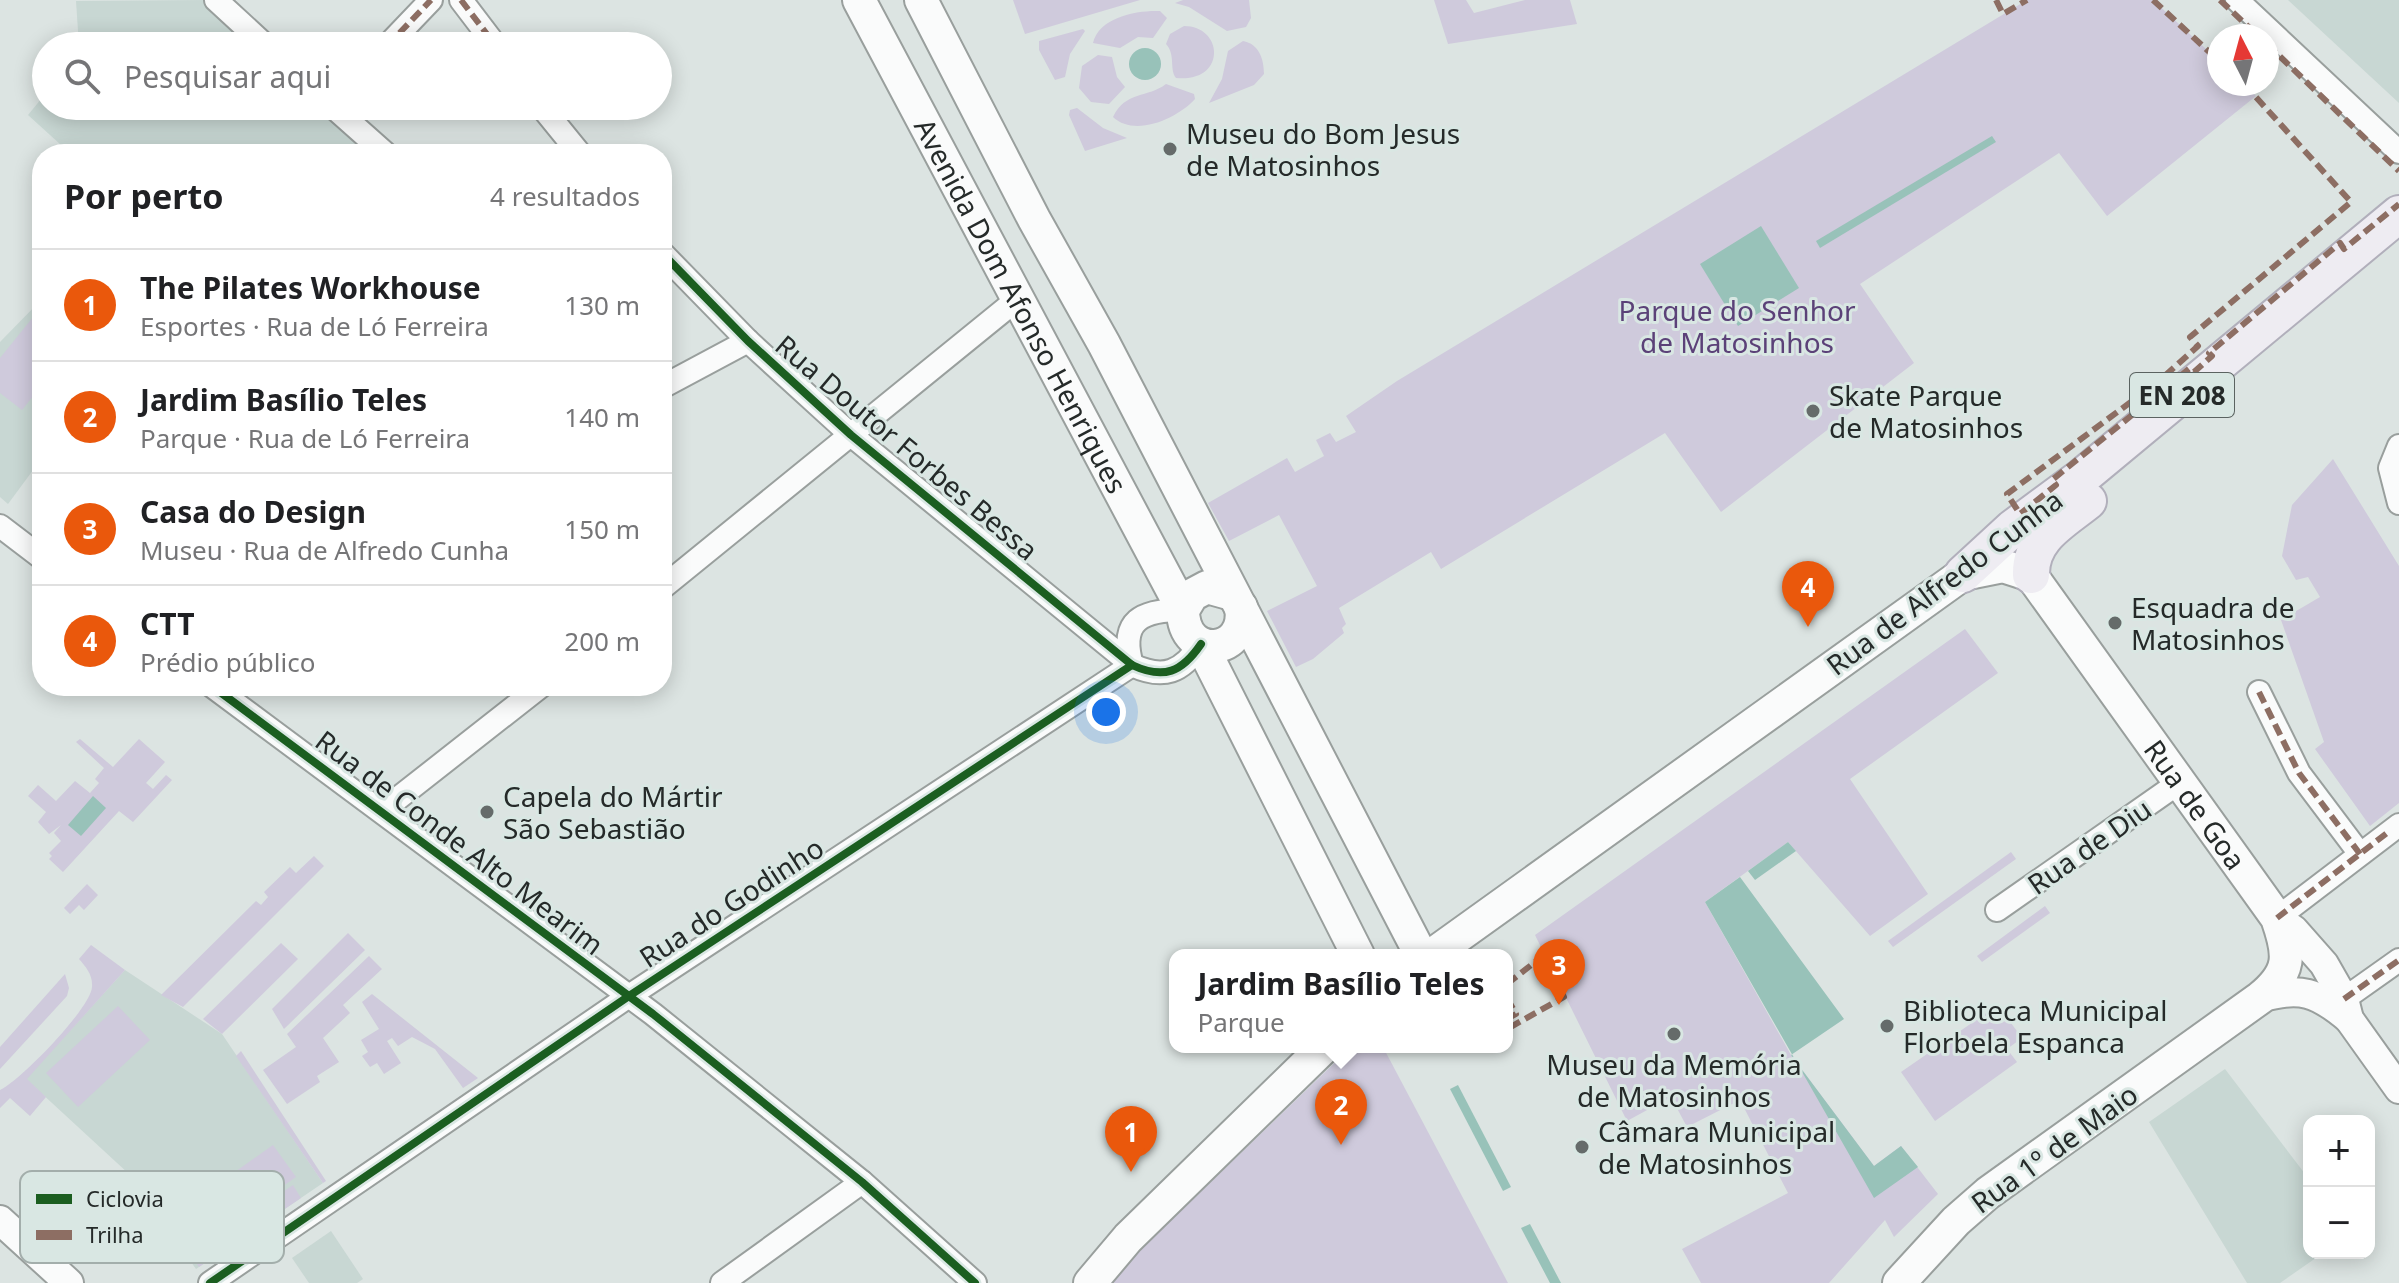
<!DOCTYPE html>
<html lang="pt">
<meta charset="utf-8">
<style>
:root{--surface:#fff;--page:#f2f2f2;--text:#202124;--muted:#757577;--line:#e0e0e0;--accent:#ea580c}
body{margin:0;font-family:"Noto Sans",sans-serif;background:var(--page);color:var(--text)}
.controls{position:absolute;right:24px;bottom:24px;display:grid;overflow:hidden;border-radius:16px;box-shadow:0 4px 20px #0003}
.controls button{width:72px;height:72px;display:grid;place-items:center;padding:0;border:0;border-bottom:2px solid var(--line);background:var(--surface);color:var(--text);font:40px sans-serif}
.compass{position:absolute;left:2207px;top:24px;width:72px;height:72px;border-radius:50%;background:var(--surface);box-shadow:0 4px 20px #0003;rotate:354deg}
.you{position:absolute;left:1106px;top:712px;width:28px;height:28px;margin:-20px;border:6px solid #fff;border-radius:50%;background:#1a73e8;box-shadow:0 0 0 12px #1a73e833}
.badge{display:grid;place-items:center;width:52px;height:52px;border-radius:50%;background:var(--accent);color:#fff;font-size:26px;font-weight:700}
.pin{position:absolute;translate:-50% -66px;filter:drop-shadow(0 2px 4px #0008)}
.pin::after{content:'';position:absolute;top:42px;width:28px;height:24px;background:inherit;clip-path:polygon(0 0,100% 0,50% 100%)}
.popup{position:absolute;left:1169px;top:949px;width:344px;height:104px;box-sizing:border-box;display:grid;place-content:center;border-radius:16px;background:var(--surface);filter:drop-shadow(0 2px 6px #0005);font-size:26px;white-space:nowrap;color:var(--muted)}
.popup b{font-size:30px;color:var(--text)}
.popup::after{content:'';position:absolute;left:50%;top:100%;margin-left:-16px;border:16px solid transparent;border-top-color:var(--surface)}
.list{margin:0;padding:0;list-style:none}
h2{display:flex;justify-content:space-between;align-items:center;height:104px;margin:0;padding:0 32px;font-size:34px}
h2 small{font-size:26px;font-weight:400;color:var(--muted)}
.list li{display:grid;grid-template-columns:52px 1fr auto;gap:24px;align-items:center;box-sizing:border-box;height:112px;padding:0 32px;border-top:2px solid var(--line)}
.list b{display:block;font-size:30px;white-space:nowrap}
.list p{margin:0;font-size:26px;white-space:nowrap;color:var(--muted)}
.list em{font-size:26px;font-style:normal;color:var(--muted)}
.icon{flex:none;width:44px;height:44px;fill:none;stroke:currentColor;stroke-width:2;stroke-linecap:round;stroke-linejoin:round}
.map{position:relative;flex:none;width:2399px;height:1283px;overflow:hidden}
.search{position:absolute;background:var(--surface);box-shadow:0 4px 20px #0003;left:32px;top:32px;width:640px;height:88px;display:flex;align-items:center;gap:20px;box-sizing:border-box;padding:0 28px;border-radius:44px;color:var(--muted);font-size:30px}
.panel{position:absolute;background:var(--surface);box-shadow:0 4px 20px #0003;left:32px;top:144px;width:640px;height:552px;border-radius:32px}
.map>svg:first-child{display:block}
.built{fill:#c8d7d3}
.green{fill:#cfcadc}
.water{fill:#98c2b9}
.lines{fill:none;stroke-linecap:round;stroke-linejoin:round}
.minor-casing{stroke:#999f9d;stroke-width:26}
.tertiary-casing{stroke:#999f9d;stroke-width:32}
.secondary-casing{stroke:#999f9d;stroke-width:36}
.primary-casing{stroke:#b1afbb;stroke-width:40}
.minor{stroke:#fafbfb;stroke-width:22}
.tertiary{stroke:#fafbfb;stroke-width:28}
.secondary{stroke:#fafbfb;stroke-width:32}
.primary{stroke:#eeecf2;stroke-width:36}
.quiet{stroke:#8d6e63;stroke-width:6;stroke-dasharray:12 6;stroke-linecap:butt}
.cycleway-casing{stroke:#d9e7e3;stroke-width:13}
.cycleway{stroke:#1b5e20;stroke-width:8}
.poi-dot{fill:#656b6a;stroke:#d9e7e3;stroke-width:3}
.labels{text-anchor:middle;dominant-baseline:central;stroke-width:6;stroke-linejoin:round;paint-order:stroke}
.shield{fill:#d9e7e3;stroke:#5b6361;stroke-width:2}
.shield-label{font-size:26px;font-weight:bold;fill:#252a29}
.poi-label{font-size:28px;fill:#252a29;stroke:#d9e7e3;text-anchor:start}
.street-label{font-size:28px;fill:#252a29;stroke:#d9e7e3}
.park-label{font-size:28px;fill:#5b4178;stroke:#d9e7e3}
.key{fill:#d9e7e3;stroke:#a3aeab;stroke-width:2}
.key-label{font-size:22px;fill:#252a29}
</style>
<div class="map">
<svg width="2399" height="1283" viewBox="0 0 2399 1283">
<rect width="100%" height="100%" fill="#dce4e2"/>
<!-- built -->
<g class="built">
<path d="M206,0L254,46H79L76,1Z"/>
<path d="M2288,0H2399V103Z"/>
<path d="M46,93V106H321L375,154H58L61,145L28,115Z"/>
<path d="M42,299V458L8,504L0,497V342Z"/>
<path d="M125,970L222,1034L323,1183L196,1269L129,1174L26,1079Z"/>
<path d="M2225,1069L2309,1179V1253H2323L2280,1283H2247L2149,1122Z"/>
<path d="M331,1231L363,1279L357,1283H309L292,1258Z"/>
</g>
<!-- green -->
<g class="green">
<path d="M1013,0H1140L1025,34Z"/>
<path d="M1183,0H1249L1251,18L1246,27L1227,31L1189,7L1175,3Z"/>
<path d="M1434,0H1466L1474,13L1525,0H1570L1577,24L1448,44Z"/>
<path d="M2027,0H2153L2219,61V84H2244L2256,96L2107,216L2059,153L1860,284L1914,363L1721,512L1665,433L1441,569L1431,552L1339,608L1346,624L1342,628L1344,633L1313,659L1296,667L1267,611L1317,586L1279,515L1229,541L1208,503L1287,458L1295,472L1324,456L1316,440L1330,433L1336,442L1356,432L1346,416L1397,381Z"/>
<path d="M1160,11L1167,18L1153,38L1138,37L1120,48L1093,43C1099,17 1137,10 1160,11Z"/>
<path d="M1184,26C1224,26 1227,83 1176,78C1169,69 1176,55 1166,44L1170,34Z"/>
<path d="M1083,29L1085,31L1070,54L1065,77L1055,80L1039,50V41Z"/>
<path d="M1243,41C1259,44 1264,59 1264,74L1254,85L1209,103L1222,79L1228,51Z"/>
<path d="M1098,55L1112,57L1117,77L1125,87L1109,104L1091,102L1079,88L1082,66Z"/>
<path d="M1166,84L1194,94L1195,99C1178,118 1135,138 1113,117C1125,91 1148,98 1166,84Z"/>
<path d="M1077,108L1103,128L1127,138L1085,151L1069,115L1070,110Z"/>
<path d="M38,311L42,314V385L22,410L0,393V358Z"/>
<path d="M2333,459L2399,566V803L2370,826L2315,749L2324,742L2281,620L2320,597L2308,577L2296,580L2282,556L2292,505Z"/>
<path d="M1965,629L1998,673L1850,779L1928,894L1870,936L1788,842L1705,902L1791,1055L1874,1166L1901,1146L1938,1194L1894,1237L1885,1220L1829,1283H1701L1682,1249L1788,1193L1740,1100L1687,1127L1671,1097L1627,1121L1535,935Z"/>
<path d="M80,739L113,767L139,739L165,762L146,783L153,789L166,775L172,780L133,822L119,811L63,872L49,859L52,856L49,853L61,841L54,833L61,825L49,834L38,822L46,812L28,796L38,785L56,801L75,781L90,793L99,783L95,779L104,768L76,742Z"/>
<path d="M2011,852L2016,859L1893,947L1888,941Z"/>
<path d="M314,856L324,866L183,1007L161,995L256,901L261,905L268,897L264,892L290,867L296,873Z"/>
<path d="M87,884L98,895L84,910L79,905L70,914L64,908Z"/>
<path d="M2045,906L2050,913L1982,962L1977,956Z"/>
<path d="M348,933L365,950L284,1029L272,1009Z"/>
<path d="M281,943L298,959L222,1034L203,1019Z"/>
<path d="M91,945L125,970L27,1079L46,1097L30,1116L10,1098L0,1108V1090C20,1081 91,1008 92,987C93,975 86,967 79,959Z"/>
<path d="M369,956L382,969L343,1005L350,1013L323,1038L339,1062L317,1076L320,1082L287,1104L263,1070L296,1047L287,1034Z"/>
<path d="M65,974L69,988L67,996L0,1069V1047Z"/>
<path d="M372,994L478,1078L463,1088L435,1049L412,1037L398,1046L392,1038L387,1041L401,1063L384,1074L377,1063L370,1067L362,1056L368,1052L361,1040L379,1029L362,1002Z"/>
<path d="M118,1006L150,1040L78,1107L46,1073Z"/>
<path d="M1992,1009L2001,1023L2008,1019L2022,1038L2007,1049L2017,1062L1935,1121L1901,1072Z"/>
<path d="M1351,1047H1383L1508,1283H1106Z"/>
<path d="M241,1051L326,1181L323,1183L236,1056Z"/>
<path d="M273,1145L296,1177L238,1218L215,1186Z"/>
<path d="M129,1174L163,1221L118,1249L87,1201Z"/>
<path d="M293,1185L301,1198L199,1267L191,1255Z"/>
</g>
<!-- water -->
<g class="water">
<circle cx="1145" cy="64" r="16"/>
<path d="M1992,136L1996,142L1820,248L1816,241Z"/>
<path d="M1761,226L1799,288L1738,326L1700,264Z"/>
<path d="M93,796L106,808L81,836L68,825Z"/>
<path d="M1788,842L1796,851L1755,880L1748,871Z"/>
<path d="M1740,877L1844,1019L1791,1055L1874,1166L1901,1146L1918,1167L1874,1198L1705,902Z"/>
<path d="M1458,1085L1511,1187L1503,1191L1450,1089Z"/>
<path d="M1530,1224L1561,1283H1550L1521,1228Z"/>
</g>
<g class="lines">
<defs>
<g id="minor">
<path d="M216,0L266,46"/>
<path d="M461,0L496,46"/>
<path d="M2237,0L2399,152"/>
<path d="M387,46L431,0"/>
<path d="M332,106L386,154"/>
<path d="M541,106L580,154"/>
<path d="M662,253L748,341L851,435L1132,665C1164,680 1182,672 1201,644"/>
<path d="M662,387L748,341"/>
<path d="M2399,446L2390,468L2399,503"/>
<path d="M0,526L42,558"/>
<path d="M662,588L1020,297"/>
<path d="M1132,665C1119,620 1142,610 1183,610"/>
<path d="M212,686L653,1014L862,1182L975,1283"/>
<path d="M2259,692L2299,773L2360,854"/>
<path d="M383,810L541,686"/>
<path d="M1997,910L2180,782"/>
<path d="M2277,918L2399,825"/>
<path d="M2344,999L2399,960"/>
<path d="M210,1283L629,996L1132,665"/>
<path d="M722,1283L862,1182"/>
</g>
<g id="tertiary">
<path d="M2277,918L2294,930L2324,964L2344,999L2349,1019L2399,1089"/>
<path d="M2260,998C2300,986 2317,992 2349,1019"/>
<path d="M0,1220L69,1283"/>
</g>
<g id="secondary">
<path id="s1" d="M859,0L1183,610"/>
<path d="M921,0L1034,219L1104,344L1421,955"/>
<path d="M1232,594L1207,587L1192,595L1183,610C1183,662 1249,655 1241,607"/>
<path d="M1201,644L1358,955"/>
<path id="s2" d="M1432,955L1963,574L2003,566L2031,575L2277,918C2290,955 2292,972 2260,998L1988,1193L1956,1221L1899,1283"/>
<path d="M1090,1283L1128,1238L1324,1047"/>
</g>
<g id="primary">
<path d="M1963,574L2013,528L2082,477L2399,214"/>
<path d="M2031,575C2030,538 2062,522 2088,501"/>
</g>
</defs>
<!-- minor casing -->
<use href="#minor" class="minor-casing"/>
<!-- tertiary casing -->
<use href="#tertiary" class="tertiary-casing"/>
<!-- secondary casing -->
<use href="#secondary" class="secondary-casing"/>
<!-- primary casing -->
<use href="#primary" class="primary-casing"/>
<!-- minor -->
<use href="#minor" class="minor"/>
<!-- tertiary -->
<use href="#tertiary" class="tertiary"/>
<!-- secondary -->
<use href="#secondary" class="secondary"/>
<!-- primary -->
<use href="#primary" class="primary"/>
<!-- quiet -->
<g class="quiet">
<path d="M461,0L496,46"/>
<path d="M1996,0L2003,14L2027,0"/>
<path d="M2153,0L2219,61"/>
<path d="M2220,0L2258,36"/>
<path d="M2267,44L2399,171"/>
<path d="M387,46L431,0"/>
<path d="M2244,84L2351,202L2190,337L2198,346L2159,381L2007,494L2020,514L2056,485L2052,480L2190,368L2194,372L2212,356L2209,353L2340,243L2344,249L2399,204"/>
<path d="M2259,692L2299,773L2360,854"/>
<path d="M2277,918L2387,833"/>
<path d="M1507,984L1544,955L1564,997L1507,1029"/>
<path d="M1507,998L1516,1014L1507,1019"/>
<path d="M2344,999L2399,960"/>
</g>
<defs>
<g id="cycleway">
<path d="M662,253L748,341L851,435L1132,665C1164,680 1182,672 1201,644"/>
<path d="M212,686L653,1014L862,1182L975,1283"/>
<path d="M210,1283L629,996L1132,665"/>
</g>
</defs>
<!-- cycleway casing -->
<use href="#cycleway" class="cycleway-casing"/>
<!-- cycleway -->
<use href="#cycleway" class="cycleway"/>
</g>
<!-- markers -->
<g class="poi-dot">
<circle cx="1170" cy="149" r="8"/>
<circle cx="1813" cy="411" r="8"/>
<circle cx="2115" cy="623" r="8"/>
<circle cx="487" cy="812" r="8"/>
<circle cx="1887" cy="1026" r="8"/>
<circle cx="1674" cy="1034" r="8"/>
<circle cx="1582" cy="1147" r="8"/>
</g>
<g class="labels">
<!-- shield labels -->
<rect class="shield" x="2130" y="373" width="104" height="44" rx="6"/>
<g class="shield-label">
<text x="2182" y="395">EN 208</text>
</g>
<!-- poi labels -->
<g class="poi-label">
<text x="1186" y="133">Museu do Bom Jesus<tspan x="1186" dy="32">de Matosinhos</tspan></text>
<text x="1829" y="395">Skate Parque<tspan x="1829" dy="32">de Matosinhos</tspan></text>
<text x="2131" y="607">Esquadra de<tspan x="2131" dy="32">Matosinhos</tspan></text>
<text x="503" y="796">Capela do Mártir<tspan x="503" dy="32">São Sebastião</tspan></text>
<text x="1903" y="1010">Biblioteca Municipal<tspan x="1903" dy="32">Florbela Espanca</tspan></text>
<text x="1674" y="1064" text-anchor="middle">Museu da Memória<tspan x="1674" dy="32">de Matosinhos</tspan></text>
<text x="1598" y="1131">Câmara Municipal<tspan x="1598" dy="32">de Matosinhos</tspan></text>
</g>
<!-- street labels -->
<g class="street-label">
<text stroke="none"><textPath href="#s1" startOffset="346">Avenida Dom Afonso Henriques</textPath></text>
<text transform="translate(907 447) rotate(40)">Rua Doutor Forbes Bessa</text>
<text transform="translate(1944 582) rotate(-37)">Rua de Alfredo Cunha</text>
<text stroke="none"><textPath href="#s2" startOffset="1006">Rua de Goa</textPath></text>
<text transform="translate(460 842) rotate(37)">Rua de Conde Alto Mearim</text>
<text transform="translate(2089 846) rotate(-35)">Rua de Diu</text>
<text transform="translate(731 902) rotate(-33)">Rua do Godinho</text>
<text transform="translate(2054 1148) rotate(-36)">Rua 1º de Maio</text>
</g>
<!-- park labels -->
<g class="park-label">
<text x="1737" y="310">Parque do Senhor<tspan x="1737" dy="32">de Matosinhos</tspan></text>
</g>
</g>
<!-- legend -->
<rect x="20" y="1171" width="264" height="92" rx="12" class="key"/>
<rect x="36" y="1194" width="36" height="10" fill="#1b5e20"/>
<rect x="36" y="1230" width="36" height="10" fill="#8d6e63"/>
<g class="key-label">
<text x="86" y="1207">Ciclovia</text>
<text x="86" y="1243">Trilha</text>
</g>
</svg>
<div class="controls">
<button>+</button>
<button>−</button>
</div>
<svg class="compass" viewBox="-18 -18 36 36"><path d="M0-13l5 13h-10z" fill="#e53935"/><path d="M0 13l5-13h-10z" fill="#757577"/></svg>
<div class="you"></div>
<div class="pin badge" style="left:1131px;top:1172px">1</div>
<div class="pin badge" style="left:1341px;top:1145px">2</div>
<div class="popup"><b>Jardim Basílio Teles</b>Parque</div>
<div class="pin badge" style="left:1559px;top:1005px">3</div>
<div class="pin badge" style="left:1808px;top:627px">4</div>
<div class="search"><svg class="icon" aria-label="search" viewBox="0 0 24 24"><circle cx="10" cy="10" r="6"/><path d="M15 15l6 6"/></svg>Pesquisar aqui</div>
<section class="panel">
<h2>Por perto<small>4 resultados</small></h2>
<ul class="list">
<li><span class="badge">1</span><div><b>The Pilates Workhouse</b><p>Esportes · Rua de Ló Ferreira</p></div><em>130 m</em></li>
<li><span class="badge">2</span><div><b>Jardim Basílio Teles</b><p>Parque · Rua de Ló Ferreira</p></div><em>140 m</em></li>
<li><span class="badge">3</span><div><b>Casa do Design</b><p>Museu · Rua de Alfredo Cunha</p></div><em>150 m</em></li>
<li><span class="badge">4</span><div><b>CTT</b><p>Prédio público</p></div><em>200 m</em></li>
</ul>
</section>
</div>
